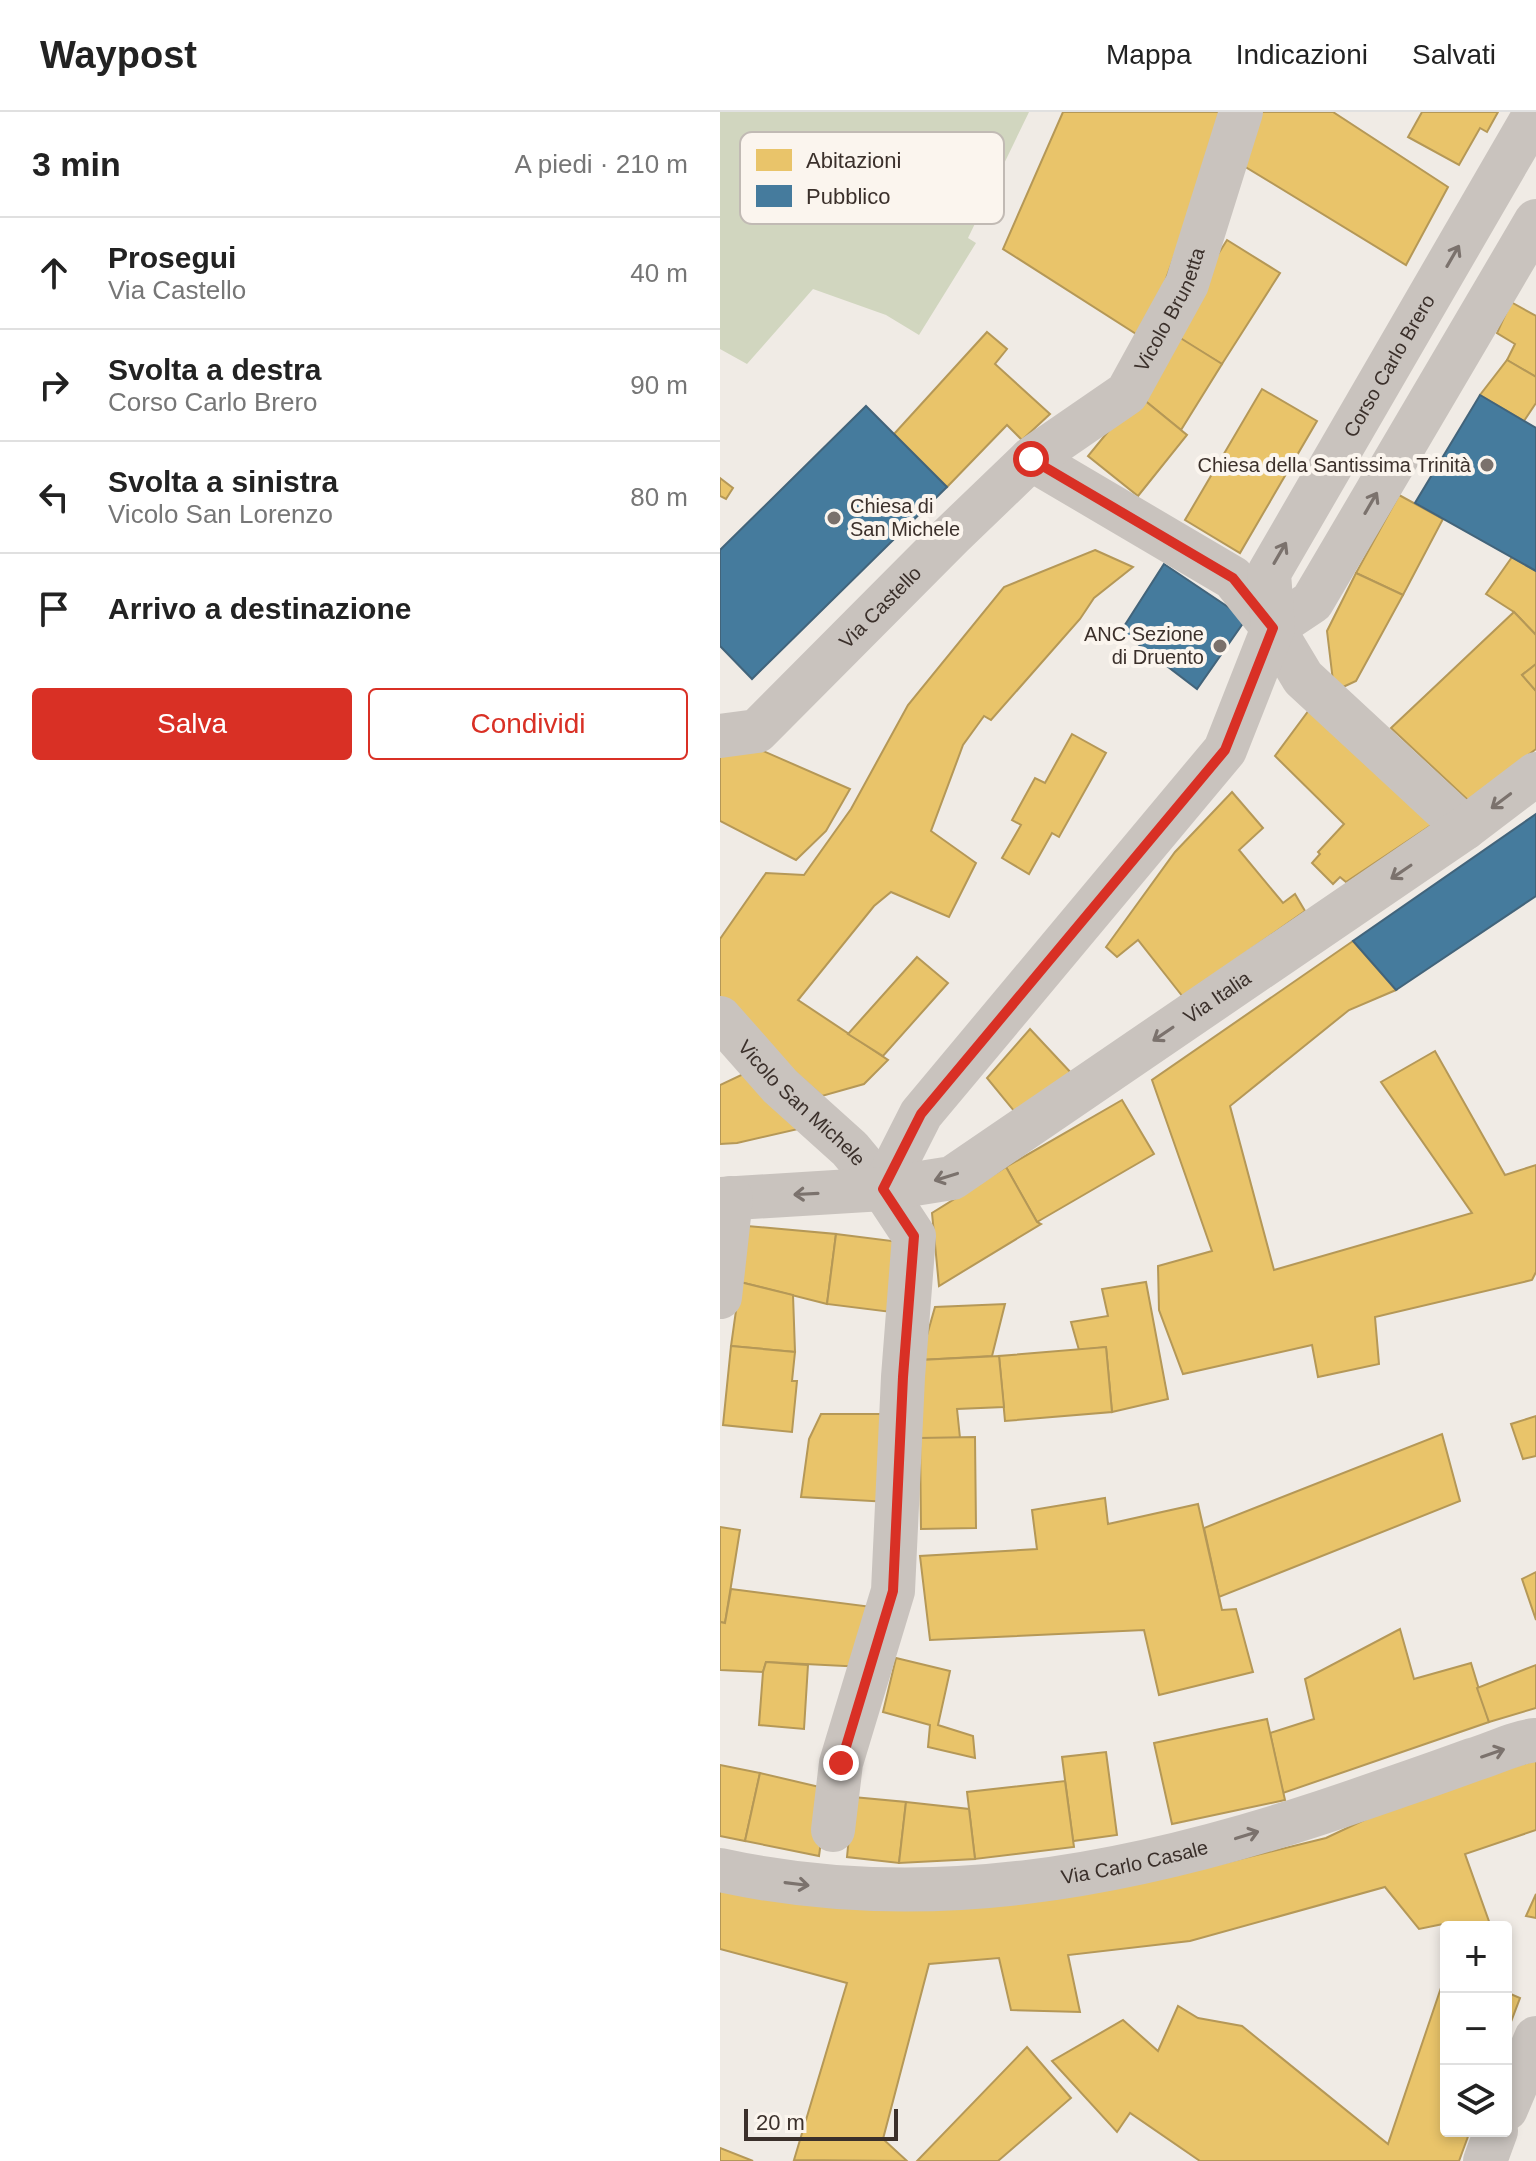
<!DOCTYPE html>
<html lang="it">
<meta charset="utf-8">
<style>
:root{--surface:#fff;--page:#f6f6f6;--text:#222;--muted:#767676;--line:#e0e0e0;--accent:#d93025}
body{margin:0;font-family:Arial,sans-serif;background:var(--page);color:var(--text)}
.controls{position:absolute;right:24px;bottom:24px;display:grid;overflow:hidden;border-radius:8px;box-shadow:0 4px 12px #0003}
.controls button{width:72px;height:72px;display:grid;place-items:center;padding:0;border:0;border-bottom:2px solid var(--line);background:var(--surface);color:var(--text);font:40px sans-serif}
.scale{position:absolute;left:24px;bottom:20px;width:154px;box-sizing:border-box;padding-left:8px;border:4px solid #3b302b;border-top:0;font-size:22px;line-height:28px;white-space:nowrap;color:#3b302b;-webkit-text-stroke:6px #fbf5ee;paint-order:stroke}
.stop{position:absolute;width:24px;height:24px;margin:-18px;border:6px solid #d93025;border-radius:50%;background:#fff}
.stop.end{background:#d93025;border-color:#fff;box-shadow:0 2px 8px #0008}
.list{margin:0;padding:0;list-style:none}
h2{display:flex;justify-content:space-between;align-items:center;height:104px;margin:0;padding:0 32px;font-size:34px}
h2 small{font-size:26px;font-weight:400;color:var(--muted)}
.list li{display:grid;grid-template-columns:52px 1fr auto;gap:24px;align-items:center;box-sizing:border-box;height:112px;padding:0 32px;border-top:2px solid var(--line)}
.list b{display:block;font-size:30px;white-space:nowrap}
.list p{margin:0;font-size:26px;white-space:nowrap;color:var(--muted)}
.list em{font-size:26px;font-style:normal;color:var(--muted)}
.actions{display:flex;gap:16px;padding:24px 32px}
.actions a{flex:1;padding:18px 0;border:2px solid var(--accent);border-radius:8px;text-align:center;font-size:28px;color:var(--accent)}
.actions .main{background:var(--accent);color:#fff}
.icon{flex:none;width:44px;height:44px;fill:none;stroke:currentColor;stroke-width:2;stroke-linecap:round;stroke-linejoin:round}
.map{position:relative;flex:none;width:816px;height:2049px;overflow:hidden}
header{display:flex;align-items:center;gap:48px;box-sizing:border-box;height:112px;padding:0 40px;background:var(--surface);border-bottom:2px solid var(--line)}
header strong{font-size:38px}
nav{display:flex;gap:44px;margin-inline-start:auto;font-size:28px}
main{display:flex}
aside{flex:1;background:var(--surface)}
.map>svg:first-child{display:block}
.green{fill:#d1d6bf}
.homes{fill:#e9c46a;stroke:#b59857;stroke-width:2}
.public{fill:#457b9d;stroke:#42647b;stroke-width:2}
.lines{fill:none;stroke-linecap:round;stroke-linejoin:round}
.minor{stroke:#c9c3be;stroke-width:44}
.oneway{stroke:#7b726d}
.route{stroke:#d93025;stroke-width:10}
.poi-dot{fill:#7a716c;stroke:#fbf5ee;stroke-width:3}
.labels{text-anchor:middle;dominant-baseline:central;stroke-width:8;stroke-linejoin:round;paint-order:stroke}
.street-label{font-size:20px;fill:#3b302b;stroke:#fbf5ee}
.poi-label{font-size:20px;fill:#3b302b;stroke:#fbf5ee;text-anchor:end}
.key{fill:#fbf5ee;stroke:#c1bab4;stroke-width:2}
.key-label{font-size:22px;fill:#3b302b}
</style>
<header>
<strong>Waypost</strong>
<nav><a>Mappa</a><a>Indicazioni</a><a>Salvati</a></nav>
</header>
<main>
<aside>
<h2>3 min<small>A piedi · 210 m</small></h2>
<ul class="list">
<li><svg class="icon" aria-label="ahead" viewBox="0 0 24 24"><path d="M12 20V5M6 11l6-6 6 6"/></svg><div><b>Prosegui</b><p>Via Castello</p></div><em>40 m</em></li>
<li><svg class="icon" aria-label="right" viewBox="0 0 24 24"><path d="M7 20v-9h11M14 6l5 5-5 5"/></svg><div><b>Svolta a destra</b><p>Corso Carlo Brero</p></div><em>90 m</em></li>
<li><svg class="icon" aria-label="left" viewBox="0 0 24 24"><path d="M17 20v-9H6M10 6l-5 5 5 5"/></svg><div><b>Svolta a sinistra</b><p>Vicolo San Lorenzo</p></div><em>80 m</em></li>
<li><svg class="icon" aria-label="arrive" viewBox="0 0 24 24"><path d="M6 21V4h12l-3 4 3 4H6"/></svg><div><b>Arrivo a destinazione</b></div></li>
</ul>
<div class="actions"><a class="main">Salva</a><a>Condividi</a></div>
</aside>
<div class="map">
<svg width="816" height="2049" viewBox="0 0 816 2049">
<rect width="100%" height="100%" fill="#f0ebe5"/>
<!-- green -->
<path class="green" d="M0,0H309L248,126L256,131L199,223L166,203L93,177L27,252L0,237Z"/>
<!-- homes -->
<g class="homes">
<path d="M343,0H507L424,227L283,137Z"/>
<path d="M540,0H613L728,75L686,153L519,51Z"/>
<path d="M702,0H778L767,20L760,16L739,53L688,25Z"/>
<path d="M507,128L560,161L502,252L449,220Z"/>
<path d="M791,190L816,204V265L787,248L795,232L777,221Z"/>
<path d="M267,220L287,237L275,252L330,302L302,328L287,313L227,375L174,322Z"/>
<path d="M454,222L502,252L461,318L418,283Z"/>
<path d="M787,248L816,265V291L804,309L760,283Z"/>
<path d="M542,277L597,309L520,441L465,408Z"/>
<path d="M418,283L467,323L418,384L368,344Z"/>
<path d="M0,366L13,376L6,387L0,384Z"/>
<path d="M679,383L723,407L683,483L636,461Z"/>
<path d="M375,438L413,455L374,486L360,507L271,608L264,604L243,633L211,719L256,751L229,805L171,780L154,794L78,888L168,948L144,972L102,984L0,893V827L46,761L84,763L131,697L188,593L284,475Z"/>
<path d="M792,445L816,459V523L794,500L766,482Z"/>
<path d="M636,461L683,483L636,569L623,575L613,569L607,519Z"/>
<path d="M794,500L816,523V552L802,563L816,579V637L749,689L671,616Z"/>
<path d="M816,552V579L802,563Z"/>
<path d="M592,594L716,710L626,770L620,765L613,772L592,751L600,742L598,740L624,712L555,644Z"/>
<path d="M352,622L386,641L339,725L332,721L309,762L282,746L301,713L292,708L315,666L325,671Z"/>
<path d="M34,635L130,677L106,719L76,748L0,709V644Z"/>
<path d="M512,680L543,716L519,738L563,791L575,782L585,799L463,885L418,828L397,845L386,835L455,740Z"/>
<path d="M633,829L676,878L629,898L510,994L554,1158L752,1101L661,970L715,939L785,1063L816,1053V1160L812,1168L655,1205L659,1252L598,1265L592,1233L463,1262L439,1198L438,1154L492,1139L432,968Z"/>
<path d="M197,845L228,871L163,944L128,922Z"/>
<path d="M310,917L353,963L299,1005L267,966Z"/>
<path d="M34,957L87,1015L17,1031L0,1032V973Z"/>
<path d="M402,988L434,1042L317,1110L286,1055Z"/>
<path d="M286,1055L317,1110L321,1112L219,1174L212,1101Z"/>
<path d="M27,1114L116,1122L107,1192L20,1170Z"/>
<path d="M116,1122L188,1131L179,1201L107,1192Z"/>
<path d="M20,1170L73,1183L75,1240L11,1234Z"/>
<path d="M426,1170L448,1287L392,1300L386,1235L359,1238L351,1210L388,1204L382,1177Z"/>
<path d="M285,1192L272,1244L200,1248L215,1195Z"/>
<path d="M11,1234L75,1240L72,1269H77L72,1320L3,1313Z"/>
<path d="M386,1235L392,1300L285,1309L279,1244Z"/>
<path d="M279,1244L284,1295L237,1297L240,1326H200V1248Z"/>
<path d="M101,1302H173L169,1390L81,1385L89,1327Z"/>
<path d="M816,1304V1344L803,1347L791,1312Z"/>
<path d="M722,1322L740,1389L499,1485L484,1416Z"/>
<path d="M255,1325L256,1416L201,1417L200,1326Z"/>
<path d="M385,1386L388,1412L478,1392L502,1498L516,1497L533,1560L439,1583L424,1518L210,1528L200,1444L317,1437L312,1398Z"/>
<path d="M0,1415L20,1418L5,1511L0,1510Z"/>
<path d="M816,1460V1508L802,1467Z"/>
<path d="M11,1477L160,1496L144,1555L46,1550L43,1560L0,1558V1510L5,1511Z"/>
<path d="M680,1517L694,1567L751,1551L769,1610L563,1681L550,1621L594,1607L585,1567Z"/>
<path d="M176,1546L230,1559L218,1613L253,1624L255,1646L208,1635L210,1613L163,1600Z"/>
<path d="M46,1550L88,1553L84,1617L39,1613L43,1560Z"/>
<path d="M816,1553V1596L769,1610L757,1576Z"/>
<path d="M547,1607L565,1688L452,1712L434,1631Z"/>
<path d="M386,1640L397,1723L353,1729L342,1645Z"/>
<path d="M816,1648V1718L745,1742L771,1815H729L728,1811L699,1817L665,1775L470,1829L348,1843L360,1900L291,1898L279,1846L209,1852L163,2027L187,2049L74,2048L127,1871L0,1837V1766H442L606,1726L693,1685Z"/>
<path d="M0,1653L40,1661L25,1729L0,1724Z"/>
<path d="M40,1661L108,1677L99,1744L25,1729Z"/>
<path d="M345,1669L354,1735L255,1747L247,1680Z"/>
<path d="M133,1685L186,1690L179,1751L127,1745Z"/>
<path d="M186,1690L249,1697L255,1747L179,1751Z"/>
<path d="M816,1782V1806L806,1804Z"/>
<path d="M726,1861V2019H750L739,2049H480L410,2001L397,2020L332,1949L403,1908L438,1939L458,1894L478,1906L522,1914L668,2032Z"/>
<path d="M786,1880L800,1886L786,1923Z"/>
<path d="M307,1935L351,1986L278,2049H197Z"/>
<path d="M0,2036L33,2049H0Z"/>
</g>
<!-- public -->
<g class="public">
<path d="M760,283L816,316V459L695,391Z"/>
<path d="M146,294L227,375L32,567L0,534V438Z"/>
<path d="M444,452L526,507L477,577L401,519Z"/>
<path d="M816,702V784L676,878L633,829Z"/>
</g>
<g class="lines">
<!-- minor -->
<g class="minor">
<path d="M311,347L513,466L553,516L583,566L745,716"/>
<path d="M553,516L592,490L816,109"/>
<path id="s1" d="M0,624L37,619L232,423L311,347L407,281L467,172L521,0"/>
<path id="s2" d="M0,906L60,974L130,1037L163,1077L194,1124L183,1265L173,1479L121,1651L113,1718"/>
<path id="s3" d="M163,1077L201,1002L505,638L553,516L549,461L816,0"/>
<path id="s4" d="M0,1087L163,1077L232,1066L745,716L816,662"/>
<path d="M0,1185L11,1086"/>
<path id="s5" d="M0,1758C205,1803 406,1765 603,1700C653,1683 703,1666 752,1648C773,1642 795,1630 816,1628"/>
<path d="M786,1997L816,1926"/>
<path d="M765,2049L776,2019"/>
</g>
</g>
<!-- one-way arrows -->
<defs><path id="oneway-shaft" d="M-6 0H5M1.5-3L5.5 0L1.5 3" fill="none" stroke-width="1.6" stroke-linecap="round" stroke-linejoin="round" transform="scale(2)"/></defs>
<g class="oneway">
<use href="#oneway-shaft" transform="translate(733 144) rotate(-60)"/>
<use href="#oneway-shaft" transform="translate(651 391) rotate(-60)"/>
<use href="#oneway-shaft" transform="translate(560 441) rotate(-60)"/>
<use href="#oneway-shaft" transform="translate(781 689) rotate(143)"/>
<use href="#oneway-shaft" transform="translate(681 760) rotate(146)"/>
<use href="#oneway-shaft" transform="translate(443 922) rotate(146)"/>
<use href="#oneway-shaft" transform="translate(226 1065) rotate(163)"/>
<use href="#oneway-shaft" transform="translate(86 1082) rotate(177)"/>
<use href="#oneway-shaft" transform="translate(773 1641) rotate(-19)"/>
<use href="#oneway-shaft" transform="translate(527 1723) rotate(-17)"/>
<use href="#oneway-shaft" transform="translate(77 1772) rotate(7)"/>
</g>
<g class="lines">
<!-- route -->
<path class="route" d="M121,1651L173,1479L183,1265L194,1124L163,1077L201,1002L505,638L553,516L513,466L311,347"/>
</g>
<!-- markers -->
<g class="poi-dot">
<circle cx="767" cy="353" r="8"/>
<circle cx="114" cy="406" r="8"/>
<circle cx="500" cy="534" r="8"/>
</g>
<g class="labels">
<!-- street labels -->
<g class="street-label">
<text stroke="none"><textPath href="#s1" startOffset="634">Vicolo Brunetta</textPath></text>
<text stroke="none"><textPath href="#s3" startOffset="984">Corso Carlo Brero</textPath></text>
<text stroke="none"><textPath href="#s1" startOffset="212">Via Castello</textPath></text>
<text stroke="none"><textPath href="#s4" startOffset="554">Via Italia</textPath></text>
<text stroke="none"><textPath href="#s2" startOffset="118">Vicolo San Michele</textPath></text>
<text stroke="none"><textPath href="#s5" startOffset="418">Via Carlo Casale</textPath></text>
</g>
<!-- poi labels -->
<g class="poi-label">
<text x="751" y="353">Chiesa della Santissima Trinità</text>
<text x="130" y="394" text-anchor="start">Chiesa di<tspan x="130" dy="23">San Michele</tspan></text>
<text x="484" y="522">ANC Sezione<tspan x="484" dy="23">di Druento</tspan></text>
</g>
</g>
<!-- legend -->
<rect x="20" y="20" width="264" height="92" rx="12" class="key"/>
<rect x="36" y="37" width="36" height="22" fill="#e9c46a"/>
<rect x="36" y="73" width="36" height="22" fill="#457b9d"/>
<g class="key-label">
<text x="86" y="56">Abitazioni</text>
<text x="86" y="92">Pubblico</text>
</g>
</svg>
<div class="controls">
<button>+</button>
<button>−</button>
<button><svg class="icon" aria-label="layers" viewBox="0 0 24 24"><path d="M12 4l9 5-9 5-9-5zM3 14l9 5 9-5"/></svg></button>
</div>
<div class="scale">20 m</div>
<div class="stop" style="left:311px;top:347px"></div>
<div class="stop end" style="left:121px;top:1651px"></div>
</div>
</main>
